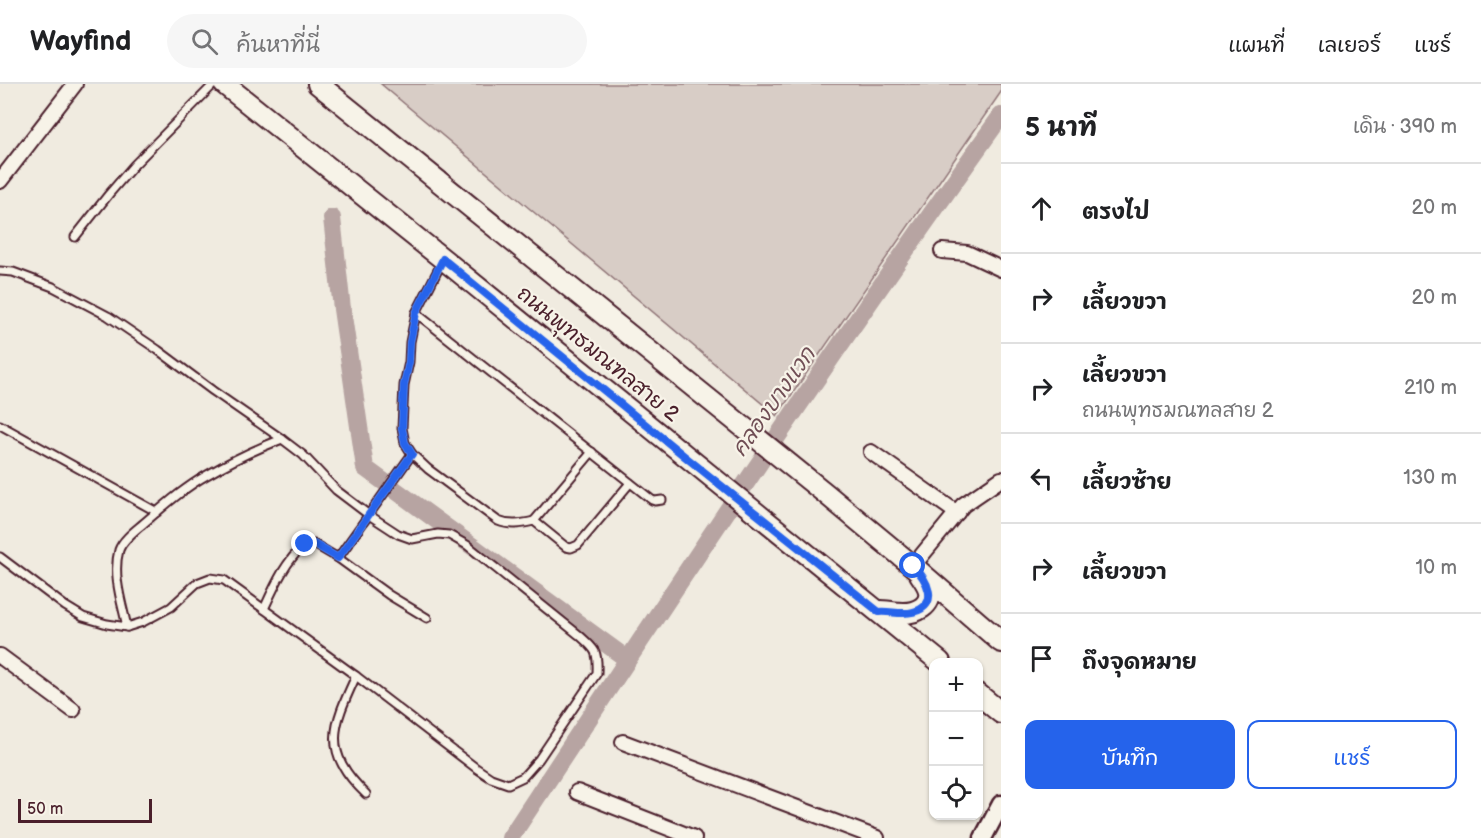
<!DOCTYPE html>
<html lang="th">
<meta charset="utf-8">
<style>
:root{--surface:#fff;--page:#f6f6f6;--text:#202124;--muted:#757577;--line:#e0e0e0;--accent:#2563eb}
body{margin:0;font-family:"Balsamiq Sans","Playpen Sans Thai",sans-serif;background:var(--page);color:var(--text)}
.controls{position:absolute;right:18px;bottom:18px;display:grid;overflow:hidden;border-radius:12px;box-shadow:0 2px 4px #0004}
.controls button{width:54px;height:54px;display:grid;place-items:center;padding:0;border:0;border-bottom:2px solid var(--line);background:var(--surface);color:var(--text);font:30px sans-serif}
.scale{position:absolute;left:18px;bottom:15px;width:134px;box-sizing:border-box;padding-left:6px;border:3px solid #4a1f2b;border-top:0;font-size:16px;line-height:21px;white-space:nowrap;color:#4a1f2b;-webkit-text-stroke:4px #f7f3e8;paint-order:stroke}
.stop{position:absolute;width:18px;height:18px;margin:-14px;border:4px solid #2563eb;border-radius:50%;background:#fff}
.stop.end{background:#2563eb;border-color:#fff;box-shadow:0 2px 6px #0008}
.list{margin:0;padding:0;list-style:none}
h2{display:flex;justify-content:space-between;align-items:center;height:78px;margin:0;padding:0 24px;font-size:26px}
h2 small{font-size:20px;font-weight:400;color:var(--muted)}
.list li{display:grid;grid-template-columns:39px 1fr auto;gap:18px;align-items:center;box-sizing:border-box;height:90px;padding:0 24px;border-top:2px solid var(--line)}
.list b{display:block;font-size:22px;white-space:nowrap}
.list p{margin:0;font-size:20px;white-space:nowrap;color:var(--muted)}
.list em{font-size:20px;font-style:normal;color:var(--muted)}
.actions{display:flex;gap:12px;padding:18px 24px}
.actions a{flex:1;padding:14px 0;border:2px solid var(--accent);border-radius:12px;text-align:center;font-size:21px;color:var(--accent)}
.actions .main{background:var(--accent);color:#fff}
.icon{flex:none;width:33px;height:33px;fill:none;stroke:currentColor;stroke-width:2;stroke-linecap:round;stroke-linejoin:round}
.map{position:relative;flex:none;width:1001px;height:754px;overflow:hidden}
header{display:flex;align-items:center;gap:36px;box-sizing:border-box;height:84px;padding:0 30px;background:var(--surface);border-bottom:2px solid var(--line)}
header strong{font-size:28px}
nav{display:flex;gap:33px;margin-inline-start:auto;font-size:21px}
.search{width:420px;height:54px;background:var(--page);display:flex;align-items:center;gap:15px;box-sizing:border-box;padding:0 21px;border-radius:33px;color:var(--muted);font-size:22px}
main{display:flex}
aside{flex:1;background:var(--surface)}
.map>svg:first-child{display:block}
.green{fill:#d8cdc6;stroke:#917678;stroke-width:1.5}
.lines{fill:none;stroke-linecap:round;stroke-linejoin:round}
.canal{stroke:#b7a4a2;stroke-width:18}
.service-casing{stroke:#4a1f2b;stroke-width:11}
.minor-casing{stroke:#4a1f2b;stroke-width:18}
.tertiary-casing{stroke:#4a1f2b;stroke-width:21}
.secondary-casing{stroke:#4a1f2b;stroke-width:24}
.service{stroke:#f7f3e8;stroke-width:7}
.minor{stroke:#f7f3e8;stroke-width:14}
.tertiary{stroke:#f7f3e8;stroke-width:16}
.secondary{stroke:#f7f3e8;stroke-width:20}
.route{stroke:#2563eb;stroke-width:8}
.labels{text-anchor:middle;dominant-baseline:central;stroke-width:4.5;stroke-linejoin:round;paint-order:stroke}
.street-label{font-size:21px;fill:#4a1f2b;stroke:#f7f3e8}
.water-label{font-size:22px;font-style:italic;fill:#704e55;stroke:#f7f3e8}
</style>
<header>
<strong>Wayfind</strong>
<div class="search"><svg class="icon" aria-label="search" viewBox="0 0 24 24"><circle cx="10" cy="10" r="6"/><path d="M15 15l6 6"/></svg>ค้นหาที่นี่</div>
<nav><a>แผนที่</a><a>เลเยอร์</a><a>แชร์</a></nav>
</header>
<main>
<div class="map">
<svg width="1001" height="754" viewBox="0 0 1001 754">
<rect width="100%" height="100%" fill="#f0ebe0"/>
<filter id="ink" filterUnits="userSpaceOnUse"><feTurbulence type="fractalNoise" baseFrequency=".0167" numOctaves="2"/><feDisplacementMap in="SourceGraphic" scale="12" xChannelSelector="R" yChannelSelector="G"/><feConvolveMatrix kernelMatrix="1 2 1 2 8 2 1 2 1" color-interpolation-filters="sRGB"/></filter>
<g filter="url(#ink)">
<!-- green -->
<path class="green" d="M381,0H1001V8L777,332Z"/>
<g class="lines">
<!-- canal -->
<g class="canal">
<path d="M332,134L342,225L365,384L627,575"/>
<path d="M510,754C670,511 831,268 1001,32"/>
</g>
<defs>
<g id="service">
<path d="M75,153L109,110L134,81L214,0"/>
<path d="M442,178L416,229L410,258L409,278L404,301L402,344L405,359L412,370L428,385L498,437C510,442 521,440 534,437L592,368"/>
<path d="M0,187L13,188L53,203L108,232L158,266L213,307L282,355L303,371L336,406L369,431L398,450L412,455L438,450L449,451L467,461L579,551C596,566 598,567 597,589L539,675L523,693L508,700L491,694L476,684L356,592"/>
<path d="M416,229L652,416L655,417L662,416"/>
<path d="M0,341L157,428"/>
<path d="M534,437L566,463L571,464L578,461L630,399"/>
<path d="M0,473L65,522L83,533L107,540L127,543L143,538L171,523L197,499L210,494L224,496L356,592C333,642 321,667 366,710"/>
<path d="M338,474L389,511L427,534"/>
<path d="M264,525C275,501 285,478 305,460H314L338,474L412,370"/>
<path d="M127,543C122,519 112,491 119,466C123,455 136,446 144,439C164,422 184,404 207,391C231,377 256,365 282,355"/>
</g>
<g id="minor">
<path d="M0,97L75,0"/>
<path d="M942,167L967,169L1001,185"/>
<path d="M871,368L957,429"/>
<path d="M913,482L963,421L1001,395"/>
<path d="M0,572L73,626"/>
<path d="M623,658L877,754"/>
<path d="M577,708L694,754"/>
</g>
<path id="tertiary" d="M983,754L1001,720"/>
<g id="secondary">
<path d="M224,0L443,175L940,578"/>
<path d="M318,0L825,409L913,482L1001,558"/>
<path d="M879,527C887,527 895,529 903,529C916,529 932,522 929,507C928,501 923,495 920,490"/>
<path d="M978,610L1001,629"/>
</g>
</defs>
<!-- service casing -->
<use href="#service" class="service-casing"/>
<!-- minor casing -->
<use href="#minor" class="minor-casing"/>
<!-- tertiary casing -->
<use href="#tertiary" class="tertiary-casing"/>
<!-- secondary casing -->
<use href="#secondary" class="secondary-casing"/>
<!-- service -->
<use href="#service" class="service"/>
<!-- minor -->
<use href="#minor" class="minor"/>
<!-- tertiary -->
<use href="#tertiary" class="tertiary"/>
<!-- secondary -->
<use href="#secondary" class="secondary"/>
</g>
</g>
<g class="lines" filter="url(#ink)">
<!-- route -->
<path class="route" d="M305,460H314L338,474L412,370L405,359L402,344L404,301L409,278L410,258L416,229L443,175L688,375L879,528C890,527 902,531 913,528C941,521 927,495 913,482"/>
</g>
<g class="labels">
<!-- street labels -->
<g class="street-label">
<text transform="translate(598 270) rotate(39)">ถนนพุทธมณฑลสาย 2</text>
</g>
<!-- water labels -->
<g class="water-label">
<text transform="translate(774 318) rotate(-55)">คลองบางแวก</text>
</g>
</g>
</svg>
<div class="controls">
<button>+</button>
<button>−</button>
<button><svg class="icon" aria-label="locate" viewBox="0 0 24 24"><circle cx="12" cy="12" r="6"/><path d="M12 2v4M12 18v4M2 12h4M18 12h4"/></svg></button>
</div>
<div class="scale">50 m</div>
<div class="stop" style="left:913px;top:482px"></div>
<div class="stop end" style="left:305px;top:460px"></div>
</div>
<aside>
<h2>5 นาที<small>เดิน · 390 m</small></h2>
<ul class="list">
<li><svg class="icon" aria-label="ahead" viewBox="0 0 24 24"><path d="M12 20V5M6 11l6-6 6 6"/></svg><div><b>ตรงไป</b></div><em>20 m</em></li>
<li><svg class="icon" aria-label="right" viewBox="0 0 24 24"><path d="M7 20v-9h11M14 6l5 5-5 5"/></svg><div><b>เลี้ยวขวา</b></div><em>20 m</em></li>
<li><svg class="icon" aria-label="right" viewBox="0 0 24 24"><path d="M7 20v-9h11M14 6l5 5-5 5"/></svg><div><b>เลี้ยวขวา</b><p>ถนนพุทธมณฑลสาย 2</p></div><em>210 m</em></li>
<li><svg class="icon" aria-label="left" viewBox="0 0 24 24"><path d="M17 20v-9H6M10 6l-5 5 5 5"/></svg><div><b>เลี้ยวซ้าย</b></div><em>130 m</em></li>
<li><svg class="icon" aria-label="right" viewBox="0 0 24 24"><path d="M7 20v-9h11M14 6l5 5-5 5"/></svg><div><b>เลี้ยวขวา</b></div><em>10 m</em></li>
<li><svg class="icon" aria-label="arrive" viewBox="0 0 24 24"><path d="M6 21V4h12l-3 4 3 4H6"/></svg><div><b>ถึงจุดหมาย</b></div></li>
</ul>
<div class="actions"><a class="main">บันทึก</a><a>แชร์</a></div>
</aside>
</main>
